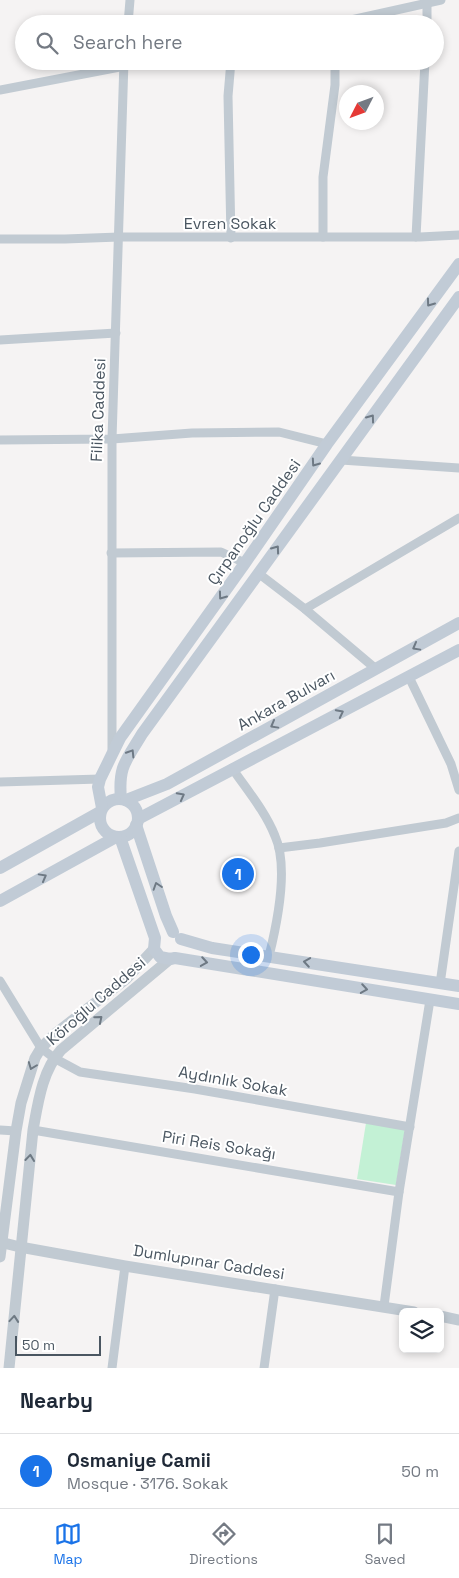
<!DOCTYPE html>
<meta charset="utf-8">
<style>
:root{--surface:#fff;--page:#f2f2f3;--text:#1f2937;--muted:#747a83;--line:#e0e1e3;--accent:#1a73e8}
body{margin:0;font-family:"Space Grotesk",sans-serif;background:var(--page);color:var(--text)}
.controls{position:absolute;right:15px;bottom:15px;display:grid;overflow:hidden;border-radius:8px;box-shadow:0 2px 8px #0003}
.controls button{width:45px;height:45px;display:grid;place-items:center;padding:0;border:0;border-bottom:1px solid var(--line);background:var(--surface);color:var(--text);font:25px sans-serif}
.compass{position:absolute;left:339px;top:85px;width:45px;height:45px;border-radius:50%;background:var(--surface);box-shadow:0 2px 8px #0003;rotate:228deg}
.scale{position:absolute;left:15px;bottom:12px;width:86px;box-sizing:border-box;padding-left:5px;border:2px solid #4a5661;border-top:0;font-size:14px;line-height:18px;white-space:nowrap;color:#4a5661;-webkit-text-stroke:4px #fff;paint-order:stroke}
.you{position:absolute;left:250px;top:954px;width:18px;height:18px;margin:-12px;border:4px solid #fff;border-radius:50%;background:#1a73e8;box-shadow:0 0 0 8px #1a73e833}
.badge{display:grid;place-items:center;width:32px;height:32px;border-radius:50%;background:var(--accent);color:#fff;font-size:16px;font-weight:700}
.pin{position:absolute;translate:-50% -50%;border:2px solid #fff;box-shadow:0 1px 5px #0006}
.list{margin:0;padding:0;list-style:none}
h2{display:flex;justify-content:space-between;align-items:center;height:65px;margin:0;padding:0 20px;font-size:21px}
h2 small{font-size:16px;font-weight:400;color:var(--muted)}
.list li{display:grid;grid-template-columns:32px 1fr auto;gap:15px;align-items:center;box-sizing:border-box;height:75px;padding:0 20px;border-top:1px solid var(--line)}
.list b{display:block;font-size:19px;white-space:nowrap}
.list p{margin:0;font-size:16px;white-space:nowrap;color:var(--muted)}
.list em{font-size:16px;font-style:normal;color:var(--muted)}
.icon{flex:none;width:28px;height:28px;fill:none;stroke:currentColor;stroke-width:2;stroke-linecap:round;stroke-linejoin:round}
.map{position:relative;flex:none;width:459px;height:1368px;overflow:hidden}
.search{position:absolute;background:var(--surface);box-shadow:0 2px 8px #0003;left:15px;right:15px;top:15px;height:55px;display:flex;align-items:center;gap:12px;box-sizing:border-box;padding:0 18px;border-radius:28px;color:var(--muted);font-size:19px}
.sheet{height:140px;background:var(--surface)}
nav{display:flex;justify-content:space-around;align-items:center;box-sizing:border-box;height:70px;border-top:1px solid var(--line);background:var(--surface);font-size:14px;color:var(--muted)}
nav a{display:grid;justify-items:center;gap:2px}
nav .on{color:var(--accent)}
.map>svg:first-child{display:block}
.green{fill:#c3f1d5}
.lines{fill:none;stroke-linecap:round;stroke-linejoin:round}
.minor{stroke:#c1cad2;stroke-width:9}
.tertiary{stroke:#c1cad2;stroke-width:11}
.secondary{stroke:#c1cbd6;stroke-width:12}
.oneway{stroke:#6e7984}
.oneway2{stroke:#6e7983}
.labels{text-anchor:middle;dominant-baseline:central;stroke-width:4;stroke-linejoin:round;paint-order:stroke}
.street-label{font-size:16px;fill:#4a5661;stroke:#fff}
</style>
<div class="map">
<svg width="459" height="1368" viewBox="0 0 459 1368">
<rect width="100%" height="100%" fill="#f5f3f3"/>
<!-- green -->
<path class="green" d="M366,1123L405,1129L396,1185L357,1179Z"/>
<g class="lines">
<!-- minor -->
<g class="minor">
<path d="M128,24L130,0"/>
<path d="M333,24L441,0"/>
<path d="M427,24V3"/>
<path d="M0,90L151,61"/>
<path d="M323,237V177L335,85V61"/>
<path d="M416,237L425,61"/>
<path d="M231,238L228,96L231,61"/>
<path d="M0,239H65L119,237H420L459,235"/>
<path d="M0,340L116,333"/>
<path d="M0,440L112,439L192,433L279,432L327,444"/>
<path d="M341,460L459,468"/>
<path d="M111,553L221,552L245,563"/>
<path d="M258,573L305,609L376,669"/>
<path d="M305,609L459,518"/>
<path d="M409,677L451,764L459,790"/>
<path d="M112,749V439L124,61"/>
<path d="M232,768C247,790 265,811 275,836C289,867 277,924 269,956"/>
<path d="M0,782L100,779"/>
<path d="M279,848L320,843L446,823L459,818"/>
<path d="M0,981L41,1048L54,1058L80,1072L195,1089L410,1127"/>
<path d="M440,984L459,851"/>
<path d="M0,1130L16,1131"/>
<path d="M33,1130L399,1192"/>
<path d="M384,1306L399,1192L430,1000"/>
<path d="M112,1368L125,1266"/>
<path d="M264,1368L275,1289"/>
</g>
<!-- tertiary -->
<g class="tertiary">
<path d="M0,1242L20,1247L125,1266L414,1312"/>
<path d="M0,1257L16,1131L21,1103L35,1058L41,1048L56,1033L126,979L154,949"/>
<path d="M440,1316L459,1320"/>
<path d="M9,1368L33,1130C38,1103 42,1071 61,1050L170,959"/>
</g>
<!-- secondary -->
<g class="secondary">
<circle cx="119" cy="818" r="19"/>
<path d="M121,799C118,766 126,761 142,734L459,297"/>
<path d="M126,800L167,784L459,623"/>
<path d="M102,808L98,787L100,779L120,738L245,563L327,444L459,264"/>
<path d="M138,819L459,650"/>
<path d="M136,825L166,916L173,932"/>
<path d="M120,837L155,938L154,949L160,957L170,959L175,958L459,1004"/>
<path d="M0,868L100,812"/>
<path d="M0,901L116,837"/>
<path d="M181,939L212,948L459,986"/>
</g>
</g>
<!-- one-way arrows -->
<defs><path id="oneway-chevron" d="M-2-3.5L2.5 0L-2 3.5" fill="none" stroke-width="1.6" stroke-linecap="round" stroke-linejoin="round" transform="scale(1.25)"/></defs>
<g class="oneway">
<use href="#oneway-chevron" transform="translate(430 303) rotate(126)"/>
<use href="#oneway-chevron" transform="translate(371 418) rotate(-54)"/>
<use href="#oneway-chevron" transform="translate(315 463) rotate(125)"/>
<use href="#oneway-chevron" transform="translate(276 549) rotate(-54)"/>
<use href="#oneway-chevron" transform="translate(222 596) rotate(126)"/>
<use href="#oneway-chevron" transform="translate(416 647) rotate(151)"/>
<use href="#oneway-chevron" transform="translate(340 713) rotate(-27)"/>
<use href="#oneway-chevron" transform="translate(274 725) rotate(151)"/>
<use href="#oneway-chevron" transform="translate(131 753) rotate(-58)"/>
<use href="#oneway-chevron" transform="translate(181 796) rotate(-28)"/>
<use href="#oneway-chevron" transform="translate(43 877) rotate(-29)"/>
<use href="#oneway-chevron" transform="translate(157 886) rotate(-108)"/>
<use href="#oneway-chevron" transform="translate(204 962) rotate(9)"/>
<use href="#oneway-chevron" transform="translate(307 962) rotate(-171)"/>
<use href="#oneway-chevron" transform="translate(364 989) rotate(9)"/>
</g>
<g class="oneway2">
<use href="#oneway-chevron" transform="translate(99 1019) rotate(-40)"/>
<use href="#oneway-chevron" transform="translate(32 1066) rotate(111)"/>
<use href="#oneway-chevron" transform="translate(30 1158) rotate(-84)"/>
<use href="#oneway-chevron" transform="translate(14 1319) rotate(-85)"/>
</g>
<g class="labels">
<!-- street labels -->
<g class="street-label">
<text x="230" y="223">Evren Sokak</text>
<text transform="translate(98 410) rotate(-88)">Filika Caddesi</text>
<text transform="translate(254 522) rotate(-55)">Çırpanoğlu Caddesi</text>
<text transform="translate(286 700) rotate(-29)">Ankara Bulvarı</text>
<text transform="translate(96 1001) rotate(-41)">Köroğlu Caddesi</text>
<text transform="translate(233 1081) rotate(10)">Aydınlık Sokak</text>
<text transform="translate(219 1145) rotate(9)">Piri Reis Sokağı</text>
<text transform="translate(209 1262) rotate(9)">Dumlupınar Caddesi</text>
</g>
</g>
</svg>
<div class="controls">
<button><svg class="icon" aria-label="layers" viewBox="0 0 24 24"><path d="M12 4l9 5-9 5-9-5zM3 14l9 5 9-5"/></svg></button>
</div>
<svg class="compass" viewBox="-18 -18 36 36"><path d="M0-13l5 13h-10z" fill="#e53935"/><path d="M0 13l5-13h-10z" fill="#747a83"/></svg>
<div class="scale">50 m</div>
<div class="you"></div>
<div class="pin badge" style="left:238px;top:874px">1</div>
<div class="search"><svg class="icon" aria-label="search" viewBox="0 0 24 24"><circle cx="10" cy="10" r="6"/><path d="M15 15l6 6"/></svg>Search here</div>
</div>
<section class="sheet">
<h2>Nearby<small></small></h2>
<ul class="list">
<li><span class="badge">1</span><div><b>Osmaniye Camii</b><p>Mosque · 3176. Sokak</p></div><em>50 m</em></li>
</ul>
</section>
<nav>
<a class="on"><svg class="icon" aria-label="map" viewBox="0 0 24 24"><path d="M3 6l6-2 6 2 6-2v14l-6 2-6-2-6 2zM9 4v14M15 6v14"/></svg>Map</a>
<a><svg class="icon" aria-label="directions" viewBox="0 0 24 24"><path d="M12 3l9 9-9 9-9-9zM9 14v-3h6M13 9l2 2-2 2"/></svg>Directions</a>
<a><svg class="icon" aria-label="saved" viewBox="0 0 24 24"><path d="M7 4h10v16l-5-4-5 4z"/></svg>Saved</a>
</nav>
